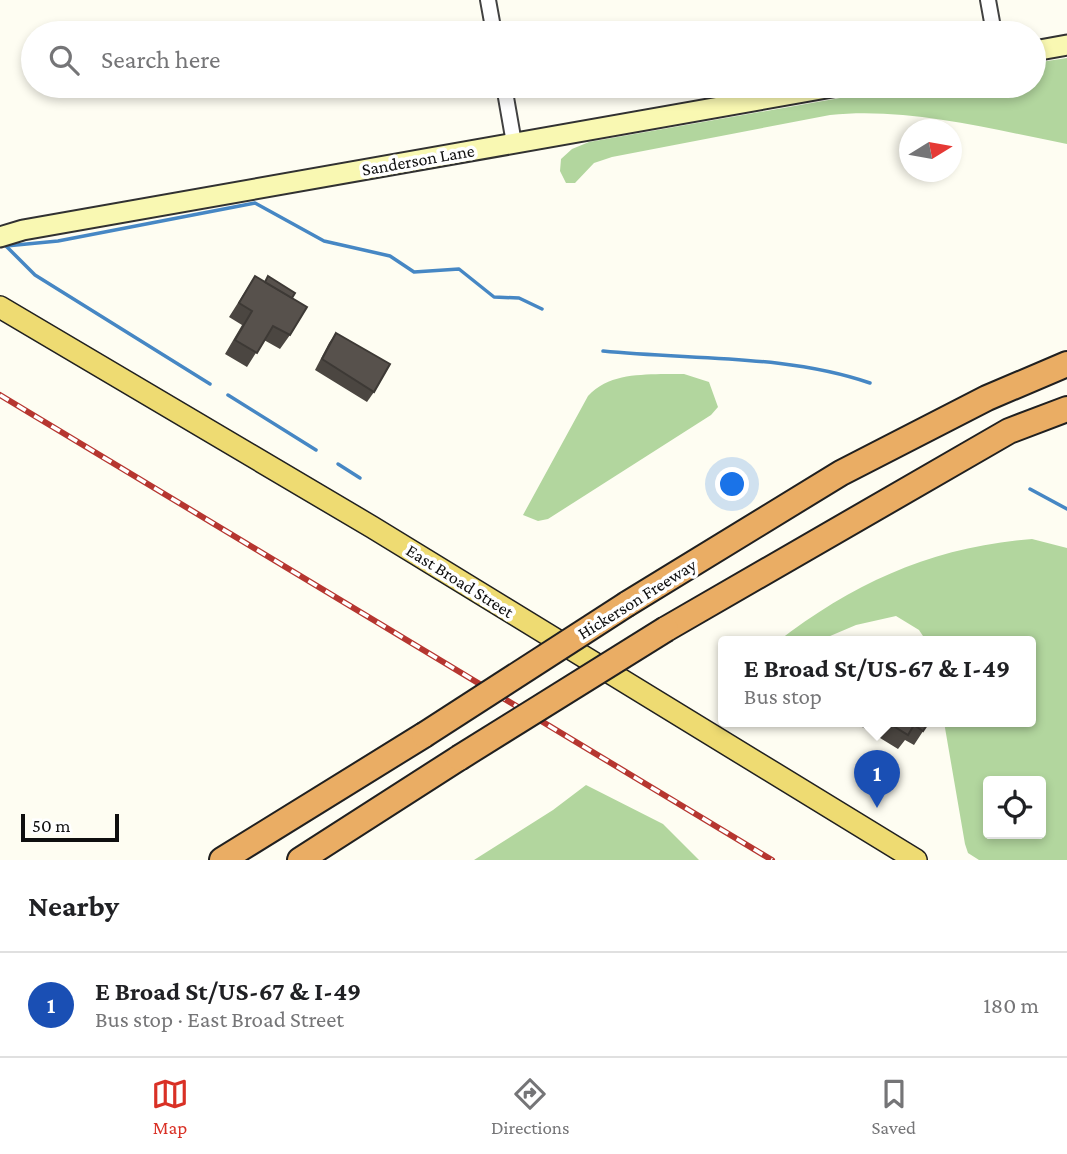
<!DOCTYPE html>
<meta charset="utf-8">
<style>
:root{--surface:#fff;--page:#f6f6f6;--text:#202124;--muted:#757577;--line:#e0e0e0;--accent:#d93025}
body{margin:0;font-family:"Crimson Pro",serif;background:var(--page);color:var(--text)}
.controls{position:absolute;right:21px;bottom:21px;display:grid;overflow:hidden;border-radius:7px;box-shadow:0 4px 10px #0003}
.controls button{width:63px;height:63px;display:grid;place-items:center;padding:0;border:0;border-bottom:2px solid var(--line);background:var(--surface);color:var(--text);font:35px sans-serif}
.compass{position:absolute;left:899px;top:119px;width:63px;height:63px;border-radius:50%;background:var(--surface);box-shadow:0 4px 10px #0003;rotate:79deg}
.scale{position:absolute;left:21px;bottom:18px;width:98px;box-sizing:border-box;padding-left:7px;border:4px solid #0f0f0f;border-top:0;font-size:19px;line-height:24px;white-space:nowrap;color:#0f0f0f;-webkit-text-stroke:5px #fff;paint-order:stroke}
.you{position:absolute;left:733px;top:485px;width:24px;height:24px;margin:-18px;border:5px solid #fff;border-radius:50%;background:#1a73e8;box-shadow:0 0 0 10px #1a73e833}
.badge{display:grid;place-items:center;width:46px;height:46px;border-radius:50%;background:var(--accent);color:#fff;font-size:23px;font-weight:700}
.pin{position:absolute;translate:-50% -58px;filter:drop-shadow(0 2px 4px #0008)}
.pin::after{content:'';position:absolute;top:37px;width:24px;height:21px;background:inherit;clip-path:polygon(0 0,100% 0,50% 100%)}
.popup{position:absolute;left:718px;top:636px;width:318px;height:91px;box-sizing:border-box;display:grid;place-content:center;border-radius:7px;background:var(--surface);filter:drop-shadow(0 2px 5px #0005);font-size:23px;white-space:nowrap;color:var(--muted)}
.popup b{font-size:26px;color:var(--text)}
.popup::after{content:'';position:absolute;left:50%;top:100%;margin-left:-14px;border:14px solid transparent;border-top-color:var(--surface)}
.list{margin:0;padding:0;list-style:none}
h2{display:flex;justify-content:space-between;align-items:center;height:91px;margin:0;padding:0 28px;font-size:30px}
h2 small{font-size:23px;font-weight:400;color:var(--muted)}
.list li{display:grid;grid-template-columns:46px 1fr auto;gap:21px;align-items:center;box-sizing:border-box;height:105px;padding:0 28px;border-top:2px solid var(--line)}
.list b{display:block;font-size:26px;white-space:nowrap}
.list p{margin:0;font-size:23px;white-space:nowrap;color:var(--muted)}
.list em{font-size:23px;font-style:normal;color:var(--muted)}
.icon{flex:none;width:38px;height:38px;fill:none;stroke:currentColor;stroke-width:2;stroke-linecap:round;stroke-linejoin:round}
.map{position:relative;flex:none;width:1067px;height:860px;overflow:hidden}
.search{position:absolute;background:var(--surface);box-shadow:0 4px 10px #0003;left:21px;right:21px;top:21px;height:77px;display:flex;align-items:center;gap:18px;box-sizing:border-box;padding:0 24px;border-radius:38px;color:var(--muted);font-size:26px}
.sheet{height:196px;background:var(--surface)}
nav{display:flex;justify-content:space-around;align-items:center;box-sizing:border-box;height:98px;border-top:2px solid var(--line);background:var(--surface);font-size:19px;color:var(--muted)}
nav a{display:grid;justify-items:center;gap:4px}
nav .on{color:var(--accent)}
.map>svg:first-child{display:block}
.forest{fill:#b2d69e;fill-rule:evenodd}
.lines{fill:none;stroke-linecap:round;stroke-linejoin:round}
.stream{stroke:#4687c4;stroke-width:3.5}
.street-casing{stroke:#424242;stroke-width:18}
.secondary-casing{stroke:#313131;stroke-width:23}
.primary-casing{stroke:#202020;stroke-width:24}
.highway-casing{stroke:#202020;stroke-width:28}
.street{stroke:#fff;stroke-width:14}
.secondary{stroke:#f9f8b2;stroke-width:19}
.primary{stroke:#eedb72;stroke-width:21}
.highway{stroke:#eaad64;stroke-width:24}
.rail-casing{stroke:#b63630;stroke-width:6}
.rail{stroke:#fff;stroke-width:3.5;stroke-dasharray:10;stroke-linecap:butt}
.highway-bridge-casing{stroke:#202020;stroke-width:28;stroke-linecap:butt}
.highway-bridge{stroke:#eaad64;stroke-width:24}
.wall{fill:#4b4641}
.building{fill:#57514c;stroke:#3d3935;stroke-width:2}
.labels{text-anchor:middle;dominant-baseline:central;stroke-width:7;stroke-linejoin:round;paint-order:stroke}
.street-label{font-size:18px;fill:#0f0f0f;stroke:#fff}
</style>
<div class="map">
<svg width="1067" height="860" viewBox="0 0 1067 860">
<rect width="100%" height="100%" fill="#fefdf2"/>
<!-- forest -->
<g class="forest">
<path d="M1067,58V144C991,129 908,107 830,115L612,157L594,163L575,183H566L560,171L561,159L572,149L589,142L908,86H1034V63Z"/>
<path d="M661,374H684L709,382L718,407L711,415L548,519L538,521L523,515L588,396C608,375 634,375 661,374Z"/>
<path d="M1032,539L1067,548V860H979L968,853L965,844L944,722H1031V642H927L919,630L896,616L856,625L816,642H777C855,582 933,547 1032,539ZM1041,781V834H988V781Z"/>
<path d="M586,785L663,824L699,860H474L553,810Z"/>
</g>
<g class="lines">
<!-- stream -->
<g class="stream">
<path d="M6,246L58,241L255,203L324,241L390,256L414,272L459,269L494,297L519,298L542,309"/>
<path d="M6,246L35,275L210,384"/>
<path d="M603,351C692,360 785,354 870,383"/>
<path d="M228,395L316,450"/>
<path d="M338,464L360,478"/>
<path d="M1030,489L1067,509"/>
</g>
<defs>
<g id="street">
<path d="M488,0L494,33"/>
<path d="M988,0L994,33"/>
<path d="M504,86L514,143"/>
</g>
<g id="secondary">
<path d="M1034,51L1067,45"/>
<path d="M0,237L23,230L838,86"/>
</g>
<path id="primary" d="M0,307L372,527L916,860"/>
<g id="highway">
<path d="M627,604L841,473L987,398L1067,364"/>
<path d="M666,629L1009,431L1067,409"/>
<path d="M222,860L424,735"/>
<path d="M300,860L459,758"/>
</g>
</defs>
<!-- street casing -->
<use href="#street" class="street-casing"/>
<!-- secondary casing -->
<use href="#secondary" class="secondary-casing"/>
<!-- primary casing -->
<use href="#primary" class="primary-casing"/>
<!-- highway casing -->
<use href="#highway" class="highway-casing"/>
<!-- street -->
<use href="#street" class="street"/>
<!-- secondary -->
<use href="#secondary" class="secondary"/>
<!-- primary -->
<use href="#primary" class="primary"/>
<!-- highway -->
<use href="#highway" class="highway"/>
<defs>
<path id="rail" d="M0,395L772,860"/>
</defs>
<!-- rail casing -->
<use href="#rail" class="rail-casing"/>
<!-- rail -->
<use href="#rail" class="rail"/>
<defs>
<g id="highway-bridge">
<path d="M424,735L627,604"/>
<path d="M459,758L666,629"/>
</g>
</defs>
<!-- highway-bridge casing -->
<use href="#highway-bridge" class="highway-bridge-casing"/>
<!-- highway-bridge -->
<use href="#highway-bridge" class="highway-bridge"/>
</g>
<!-- wall -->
<g class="wall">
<path d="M255,276L292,298L290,335L280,349L264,340L247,367L225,354L242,325L229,317Z"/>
<path d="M336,333L374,392L367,402L315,370L329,343Z"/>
<path d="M854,722H929L914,745L905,740L898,749Z"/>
</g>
<!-- building -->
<g class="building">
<path d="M255,276L307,307L290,335L273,326L257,353L235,340L252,311L239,303Z"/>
<path d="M268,276L295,293L292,298L265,282Z"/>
<path d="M336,333L390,364L374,392L322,359Z"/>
<path d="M887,722H929L923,731L914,725L908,735Z"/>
</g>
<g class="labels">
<!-- street labels -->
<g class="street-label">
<text transform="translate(418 160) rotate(-10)">Sanderson Lane</text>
<text transform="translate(460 581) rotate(32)">East Broad Street</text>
<text transform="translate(637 599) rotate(-32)">Hickerson Freeway</text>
</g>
</g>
</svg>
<div class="controls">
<button><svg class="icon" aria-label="locate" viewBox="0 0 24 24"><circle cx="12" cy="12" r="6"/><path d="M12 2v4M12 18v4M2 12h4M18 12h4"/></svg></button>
</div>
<svg class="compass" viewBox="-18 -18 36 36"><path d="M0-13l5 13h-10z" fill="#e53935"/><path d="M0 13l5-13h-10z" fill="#757577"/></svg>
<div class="scale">50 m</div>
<div class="you"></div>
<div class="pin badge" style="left:877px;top:808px;background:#1a4fb4">1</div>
<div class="popup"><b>E Broad St/US-67 &amp; I-49</b>Bus stop</div>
<div class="search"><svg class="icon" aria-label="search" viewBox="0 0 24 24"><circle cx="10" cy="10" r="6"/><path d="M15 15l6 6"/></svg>Search here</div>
</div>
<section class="sheet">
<h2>Nearby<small></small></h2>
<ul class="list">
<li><span class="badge" style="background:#1a4fb4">1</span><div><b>E Broad St/US-67 &amp; I-49</b><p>Bus stop · East Broad Street</p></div><em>180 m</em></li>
</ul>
</section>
<nav>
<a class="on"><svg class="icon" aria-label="map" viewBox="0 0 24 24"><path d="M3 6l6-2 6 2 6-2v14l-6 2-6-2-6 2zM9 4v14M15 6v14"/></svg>Map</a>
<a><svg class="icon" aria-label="directions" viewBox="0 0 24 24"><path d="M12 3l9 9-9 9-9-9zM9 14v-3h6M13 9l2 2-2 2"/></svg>Directions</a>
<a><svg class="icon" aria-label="saved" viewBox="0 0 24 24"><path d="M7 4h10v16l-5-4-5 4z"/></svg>Saved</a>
</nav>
